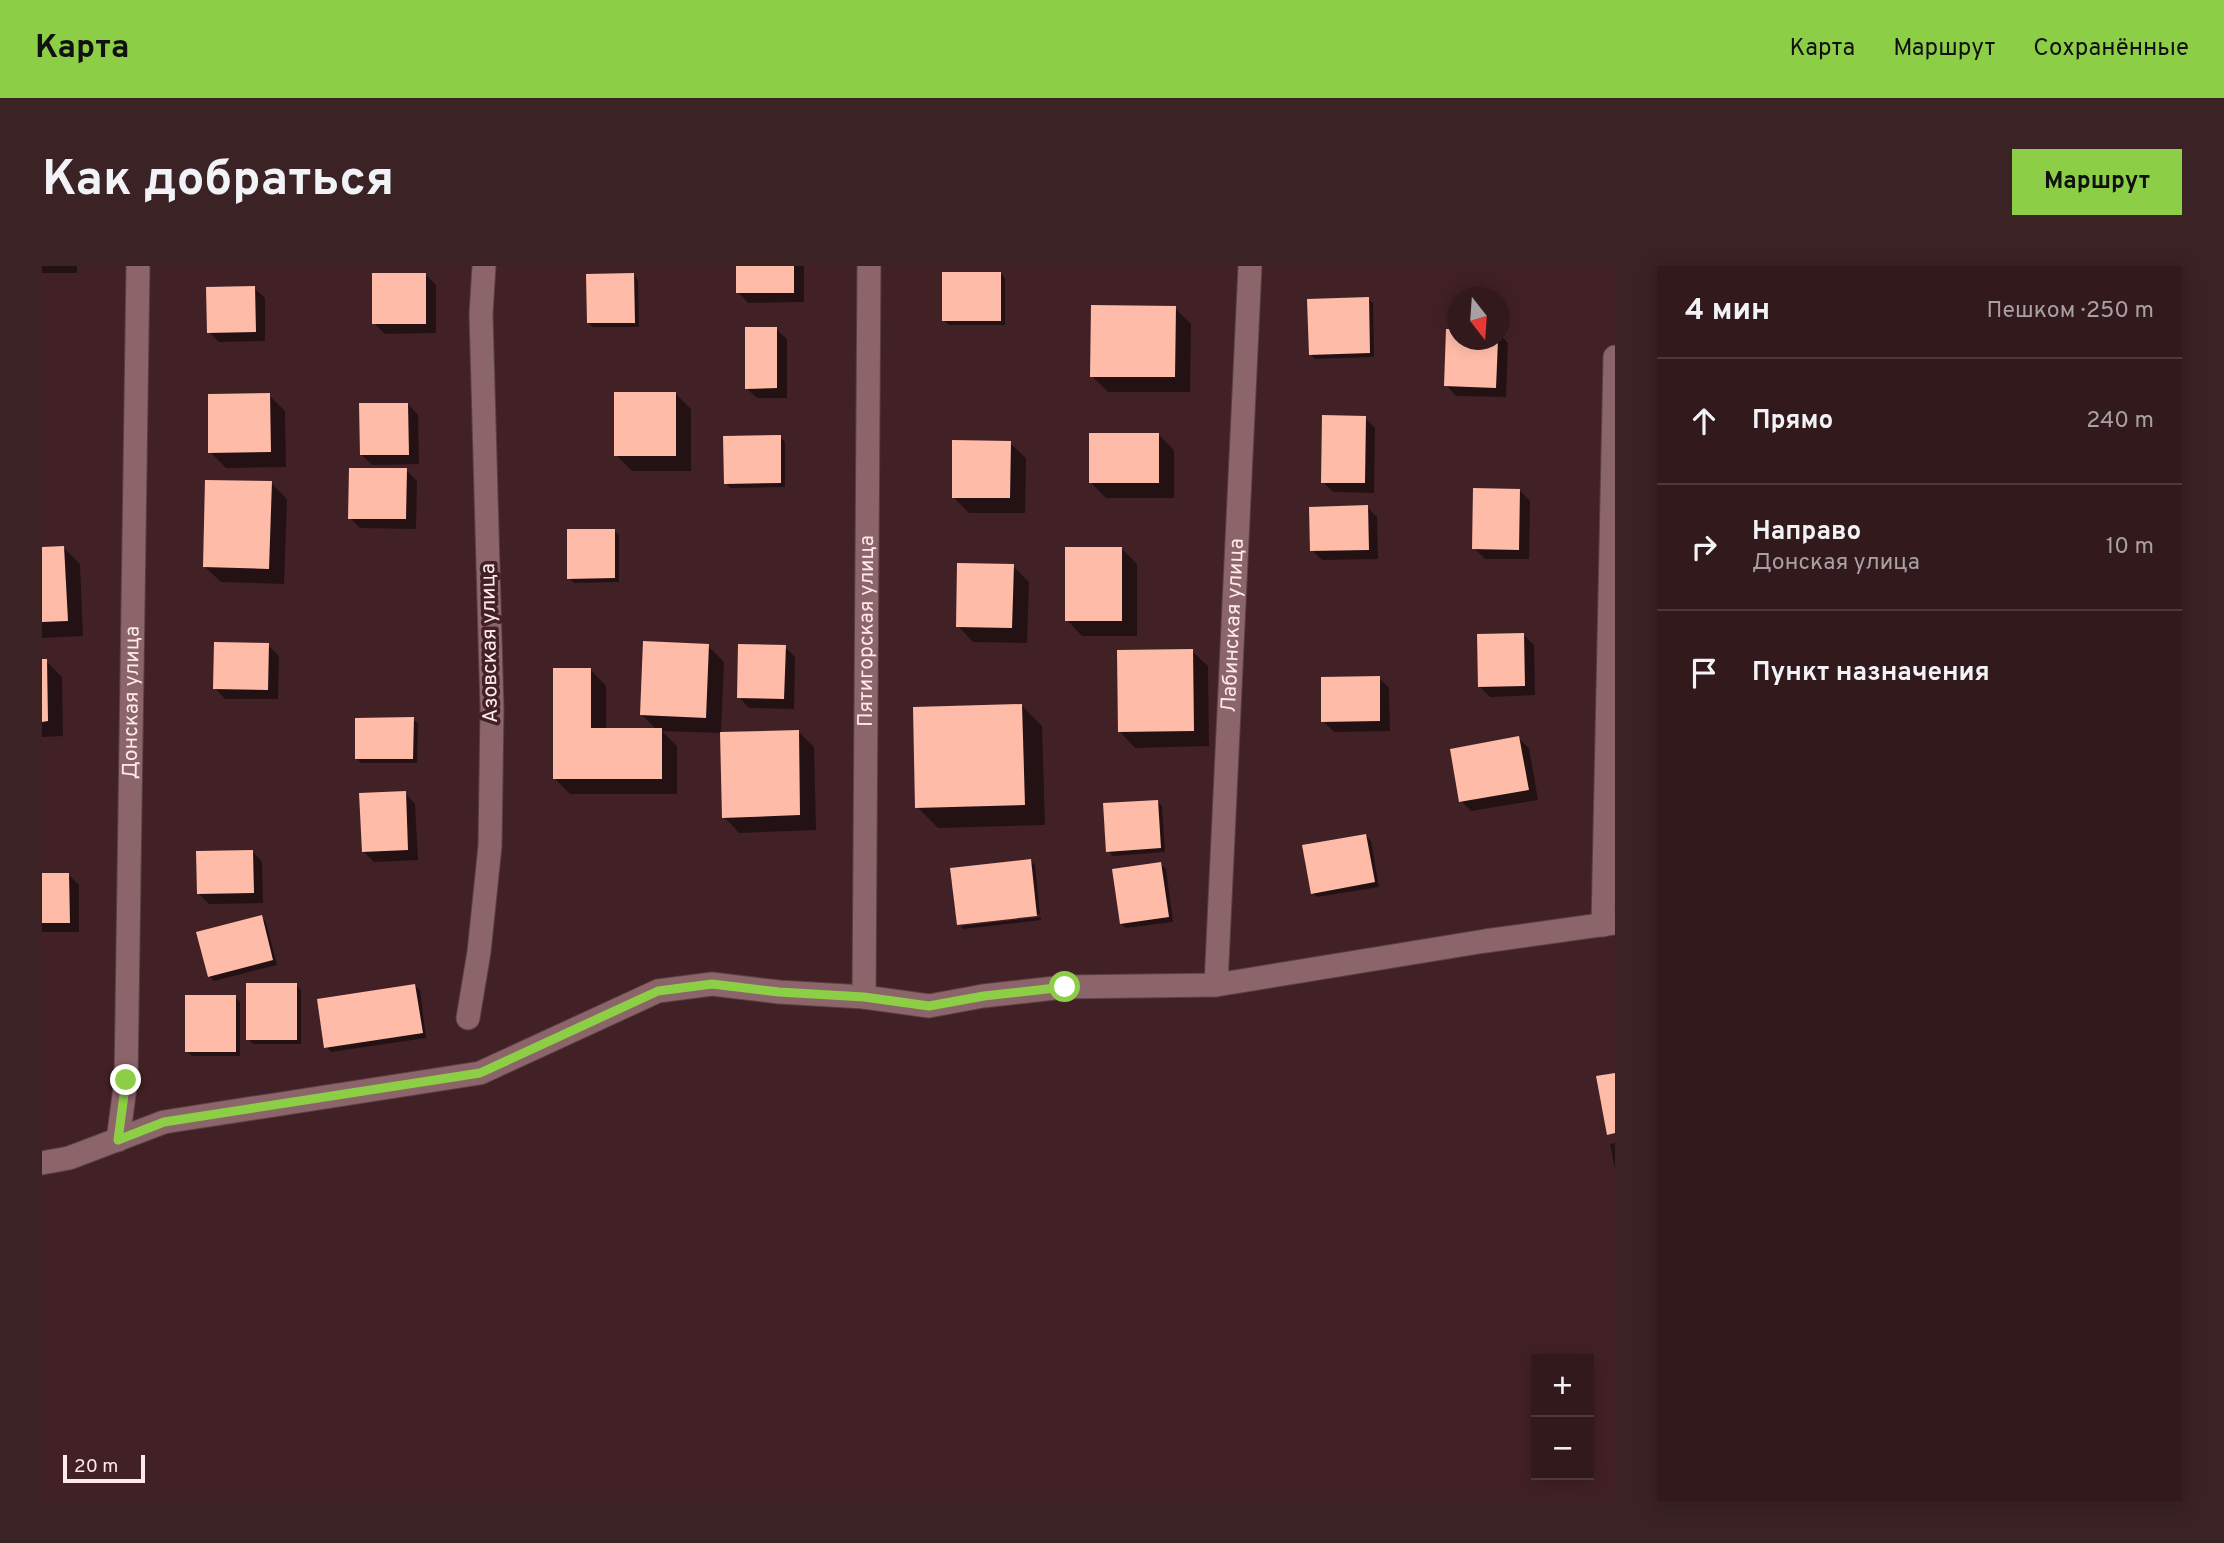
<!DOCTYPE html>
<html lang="ru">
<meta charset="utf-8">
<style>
:root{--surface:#32191c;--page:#3a2225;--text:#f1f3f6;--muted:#a8a0a3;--line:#4d383b;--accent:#8cce46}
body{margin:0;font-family:Overpass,sans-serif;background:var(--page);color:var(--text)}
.controls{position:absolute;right:21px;bottom:21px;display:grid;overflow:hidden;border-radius:0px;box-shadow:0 4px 18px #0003}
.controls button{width:63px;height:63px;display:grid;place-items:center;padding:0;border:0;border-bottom:2px solid var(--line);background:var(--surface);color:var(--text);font:35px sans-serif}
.compass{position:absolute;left:1405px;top:21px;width:63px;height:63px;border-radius:50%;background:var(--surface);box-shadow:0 4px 18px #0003;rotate:163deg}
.scale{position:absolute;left:21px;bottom:18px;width:82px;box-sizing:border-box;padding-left:7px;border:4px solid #ffe8ea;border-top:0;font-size:19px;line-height:24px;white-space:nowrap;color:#ffe8ea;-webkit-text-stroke:5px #422126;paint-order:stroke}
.stop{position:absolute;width:21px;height:21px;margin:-16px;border:5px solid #8cce46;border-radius:50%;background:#fff}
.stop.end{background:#8cce46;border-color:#fff;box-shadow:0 2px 7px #0008}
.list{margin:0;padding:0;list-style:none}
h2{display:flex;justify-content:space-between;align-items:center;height:91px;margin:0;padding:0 28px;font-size:30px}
h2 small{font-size:23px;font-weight:400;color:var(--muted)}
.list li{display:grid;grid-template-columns:46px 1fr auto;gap:21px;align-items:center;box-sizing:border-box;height:126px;padding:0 28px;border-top:2px solid var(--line)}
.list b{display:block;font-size:26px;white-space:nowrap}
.list p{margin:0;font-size:23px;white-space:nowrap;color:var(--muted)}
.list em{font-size:23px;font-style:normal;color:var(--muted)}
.icon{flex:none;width:38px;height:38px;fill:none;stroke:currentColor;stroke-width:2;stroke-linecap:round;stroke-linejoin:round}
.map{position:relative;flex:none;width:1573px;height:1235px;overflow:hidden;border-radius:0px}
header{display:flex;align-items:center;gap:42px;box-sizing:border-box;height:98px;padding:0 35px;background:var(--accent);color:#111}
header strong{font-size:33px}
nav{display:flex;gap:38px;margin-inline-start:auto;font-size:24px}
.intro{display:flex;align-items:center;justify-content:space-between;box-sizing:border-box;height:168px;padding:0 42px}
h1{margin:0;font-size:49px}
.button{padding:18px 32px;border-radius:0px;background:var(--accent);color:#111;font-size:24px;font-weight:700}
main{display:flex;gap:42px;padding:0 42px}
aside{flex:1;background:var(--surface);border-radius:0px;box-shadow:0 4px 18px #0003}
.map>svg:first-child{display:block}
.shadow{fill:#0007}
.building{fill:#febba8}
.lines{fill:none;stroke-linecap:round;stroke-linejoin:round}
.minor-casing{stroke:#5b3f44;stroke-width:25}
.minor{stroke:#8b6569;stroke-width:23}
.route{stroke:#8cce46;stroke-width:9}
.labels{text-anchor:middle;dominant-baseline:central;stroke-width:7;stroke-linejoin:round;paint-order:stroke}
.street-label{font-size:21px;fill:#ffe8ea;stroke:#422126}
</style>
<header>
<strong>Карта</strong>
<nav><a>Карта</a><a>Маршрут</a><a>Сохранённые</a></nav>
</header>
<div class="intro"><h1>Как добраться</h1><a class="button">Маршрут</a></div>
<main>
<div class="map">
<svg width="1573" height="1235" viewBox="0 0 1573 1235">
<rect width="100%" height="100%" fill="#422126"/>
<!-- shadow -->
<g class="shadow">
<rect x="0" y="0" width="35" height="7"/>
<path d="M696,0H762V36L706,37L696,26Z"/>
<path d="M959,7L963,12V59H907L902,55Z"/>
<path d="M383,8L394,19V67L343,68L332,57Z"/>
<path d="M592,9L596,14L597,61H551L546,57Z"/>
<path d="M212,22L223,32V75L177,76L167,66Z"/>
<path d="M1326,33L1331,37L1332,91L1273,93L1269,89Z"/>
<path d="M1133,42L1149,58L1148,126H1066L1050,110Z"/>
<path d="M734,63L745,73V132H715L704,122Z"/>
<path d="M1458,69L1466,77L1464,131L1414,130L1404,119L1416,74H1458Z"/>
<path d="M634,128L649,143V205H590L574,189Z"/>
<path d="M227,129L243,145L244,201L184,202L168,186Z"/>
<path d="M366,138L376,149L377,198L330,199L320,189Z"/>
<path d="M1323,152L1333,162L1332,227L1291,226L1281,216Z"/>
<path d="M1116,168L1132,184V232H1064L1048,216Z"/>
<path d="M738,171L743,176V221L688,222L684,217Z"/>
<path d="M968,177L984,192L983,247H927L911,231Z"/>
<path d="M364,204L375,215L374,263L318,262L308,252Z"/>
<path d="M229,217L245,233L242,318L179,316L163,301Z"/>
<path d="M1477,224L1488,235L1487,293H1443L1432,282Z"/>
<path d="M1325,241L1335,251L1336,293L1280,294L1270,284Z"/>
<path d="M572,264L577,269V316L532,317L527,312Z"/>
<path d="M22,282L38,298L41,370L0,372V283Z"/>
<path d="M1079,282L1095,298V370H1040L1025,354Z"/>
<path d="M971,300L987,316L985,377L931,376L916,360Z"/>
<path d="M1482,369L1492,379L1493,429L1448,431L1437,420Z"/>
<path d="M226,379L237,390L236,433H183L173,422Z"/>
<path d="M666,380L682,396L679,467L620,465L635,480V528H528L512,512L549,404L564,420V464H615L600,449Z"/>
<path d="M743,381L753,391L752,443L707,442L697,431Z"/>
<path d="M1150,385L1166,400L1167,480L1093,482L1078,466Z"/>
<path d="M0,395H4L20,411L21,470L0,471Z"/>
<path d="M1337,412L1347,422L1348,465L1292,466L1281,455Z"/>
<path d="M979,439L1000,460L1003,559L896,562L875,541Z"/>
<path d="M371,453L376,458L375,497H319L315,493Z"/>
<path d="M756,465L772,481L774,564L697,567L682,551Z"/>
<path d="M1476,472L1487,482L1496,534L1429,545L1419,535Z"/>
<path d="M363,527L373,538L376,594L332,596L321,585Z"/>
<path d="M1115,535L1120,540L1123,586L1071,590L1066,585Z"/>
<path d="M1324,570L1329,575L1337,621L1275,631L1270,627Z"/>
<path d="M210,585L220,596L221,637L167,638L156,627Z"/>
<path d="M988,595L993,599L998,648L918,657V660L917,658Z"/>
<path d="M1119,598L1124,603L1131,656L1084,662L1079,658Z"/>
<path d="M0,609H27L37,619V666H0Z"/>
<path d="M219,651L224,656L235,699L172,715L167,710Z"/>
<path d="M999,651V654L921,663L919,660Z"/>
<path d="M254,719L259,724V778H211L206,773Z"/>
<path d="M373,720L378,724L384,772L289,786L284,781Z"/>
<path d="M193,731L198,736V790H150L145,785Z"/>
<path d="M1573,877V903L1568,878Z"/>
</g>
<!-- building -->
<g class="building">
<rect x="694" y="0" width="58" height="27"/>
<rect x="900" y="6" width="59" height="49"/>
<rect x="330" y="7" width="54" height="51"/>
<path d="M592,7L593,57H545L544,8Z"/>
<path d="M213,20L214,66L165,67L164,21Z"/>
<path d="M1327,31L1328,87L1267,89L1265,33Z"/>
<path d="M1049,39L1134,40L1133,111H1048Z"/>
<path d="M703,61H735V122L703,123Z"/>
<path d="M1404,63H1416V74H1456L1454,122L1402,120Z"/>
<rect x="572" y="126" width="62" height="64"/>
<path d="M228,127L229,186L166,187V128Z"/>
<path d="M317,137H366L367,189H318Z"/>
<path d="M1280,149L1324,150L1323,217H1279Z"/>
<rect x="1047" y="167" width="70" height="50"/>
<path d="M739,169V217L682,218L681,170Z"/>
<path d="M910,174L969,175L968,232H910Z"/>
<path d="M307,202H365L364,253H306Z"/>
<path d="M163,214L230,215L227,303L161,301Z"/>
<path d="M1431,222L1478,223L1477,284L1430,283Z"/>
<path d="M1326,239L1327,284L1268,285L1267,241Z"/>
<path d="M525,263H573V312L525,313Z"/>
<path d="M22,280L26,355L0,356V281Z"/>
<rect x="1023" y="281" width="57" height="74"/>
<path d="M915,297L972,298L970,362L914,361Z"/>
<path d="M1482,367L1483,420L1436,421L1435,368Z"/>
<path d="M601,375L667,378L664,452L598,449Z"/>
<path d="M172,376L227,377L226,424L171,423Z"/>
<path d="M696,378L744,379L742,433L695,432Z"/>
<path d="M1151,383L1152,465L1076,466L1075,384Z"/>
<path d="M0,393H5L6,455L0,456Z"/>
<path d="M511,402H549V462H620V513H511Z"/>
<path d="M1338,410V455L1279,456V411Z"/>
<path d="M980,438L983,539L873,542L871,441Z"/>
<path d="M372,451L371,493H313V452Z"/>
<path d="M757,464L758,549L680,552L678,466Z"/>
<path d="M1477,470L1487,524L1417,536L1408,483Z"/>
<path d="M364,525L366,584L320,586L317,527Z"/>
<path d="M1116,534L1119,582L1064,586L1061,537Z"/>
<path d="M1324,568L1333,616L1269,628L1260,579Z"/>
<path d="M211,584L212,627L155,628L154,585Z"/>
<path d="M989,593L995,650L915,659L908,602Z"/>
<path d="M1119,596L1127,651L1078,658L1070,603Z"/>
<path d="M0,607H27L28,657H0Z"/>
<path d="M220,649L231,694L166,711L154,666Z"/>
<rect x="204" y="717" width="51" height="57"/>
<path d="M373,718L381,767L282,782L275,733Z"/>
<rect x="143" y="729" width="51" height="57"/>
<path d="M1573,807V867L1565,869L1554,810Z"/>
</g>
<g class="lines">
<defs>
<g id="minor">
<path d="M1561,659L1573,91"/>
<path id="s1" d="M1174,719L1208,0"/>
<path id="s2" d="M822,731L827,0"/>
<path d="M426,752L437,686L448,580L450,443L439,48L442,0"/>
<path id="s3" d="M76,874L84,814L96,0"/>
<path d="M0,897L27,892L122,856L438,807L616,725L670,718L737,726L822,731L887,740L941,730L1022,721L1174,719L1443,675L1573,657"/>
</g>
</defs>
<!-- minor casing -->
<use href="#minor" class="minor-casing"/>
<!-- minor -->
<use href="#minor" class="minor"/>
</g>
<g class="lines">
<!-- route -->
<path class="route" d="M84,814L76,874L122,856L438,807L616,725L670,718L737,726L822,731L887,740L942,730L1023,721"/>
</g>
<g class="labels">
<!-- street labels -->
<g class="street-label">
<text stroke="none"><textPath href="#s1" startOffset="360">Лабинская улица</textPath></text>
<text stroke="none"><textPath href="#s2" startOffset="366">Пятигорская улица</textPath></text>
<text transform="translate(448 377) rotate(-91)">Азовская улица</text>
<text stroke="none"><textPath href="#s3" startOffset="438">Донская улица</textPath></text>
</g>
</g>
</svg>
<div class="controls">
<button>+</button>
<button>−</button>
</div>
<svg class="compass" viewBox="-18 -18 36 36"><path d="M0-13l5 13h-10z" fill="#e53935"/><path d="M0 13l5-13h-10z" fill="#a8a0a3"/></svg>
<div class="scale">20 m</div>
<div class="stop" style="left:1023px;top:721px"></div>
<div class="stop end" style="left:84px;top:814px"></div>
</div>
<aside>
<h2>4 мин<small>Пешком · 250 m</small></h2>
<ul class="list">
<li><svg class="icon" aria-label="ahead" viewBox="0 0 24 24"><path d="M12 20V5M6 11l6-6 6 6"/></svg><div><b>Прямо</b></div><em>240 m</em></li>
<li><svg class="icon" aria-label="right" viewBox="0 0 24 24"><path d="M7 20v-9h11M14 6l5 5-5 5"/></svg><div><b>Направо</b><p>Донская улица</p></div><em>10 m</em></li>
<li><svg class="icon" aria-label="arrive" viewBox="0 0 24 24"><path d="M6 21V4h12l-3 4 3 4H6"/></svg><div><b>Пункт назначения</b></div></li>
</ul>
</aside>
</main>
